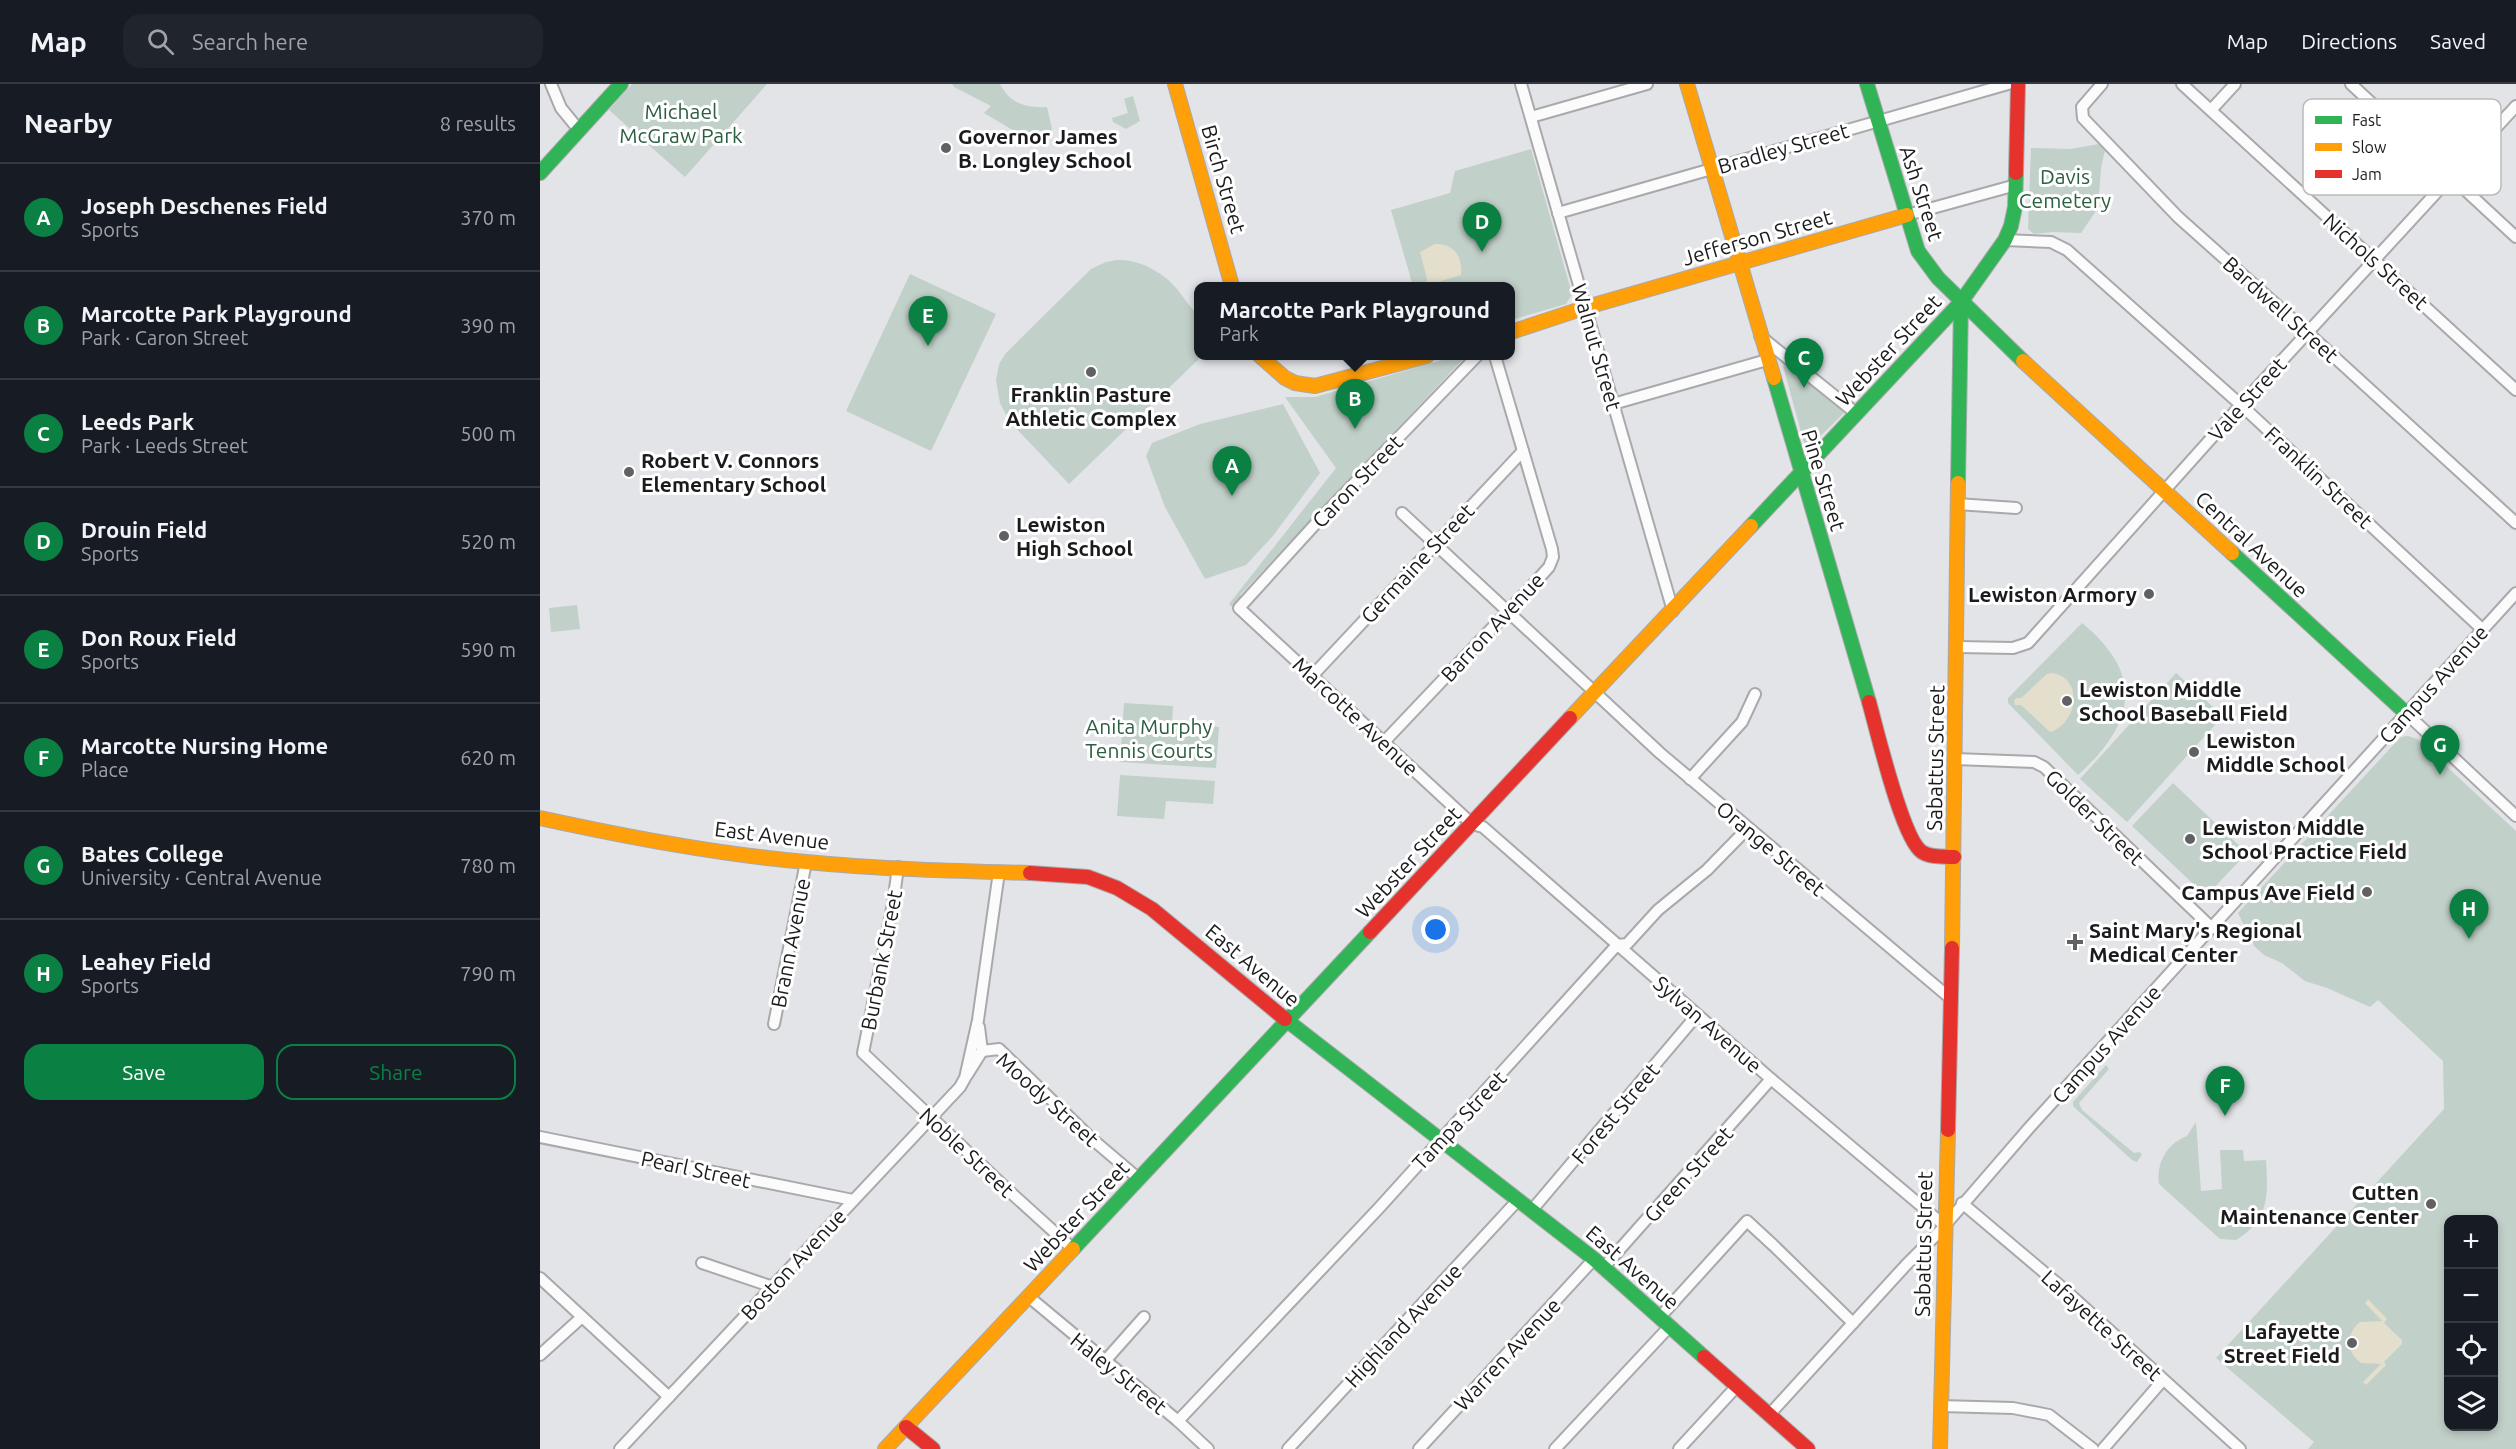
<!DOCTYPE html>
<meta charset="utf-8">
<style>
:root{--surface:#171b24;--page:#20242c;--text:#f1f3f6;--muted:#9ea1a6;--line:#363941;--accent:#0b8043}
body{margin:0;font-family:Ubuntu,sans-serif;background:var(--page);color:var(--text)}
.controls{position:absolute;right:18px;bottom:18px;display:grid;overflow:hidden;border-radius:12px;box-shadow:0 3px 9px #0003}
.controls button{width:54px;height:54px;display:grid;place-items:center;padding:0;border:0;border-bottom:2px solid var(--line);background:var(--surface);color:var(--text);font:30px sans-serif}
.you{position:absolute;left:896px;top:846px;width:21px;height:21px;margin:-15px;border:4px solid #fff;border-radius:50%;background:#1a73e8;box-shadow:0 0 0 9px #1a73e833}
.badge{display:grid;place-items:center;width:39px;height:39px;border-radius:50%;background:var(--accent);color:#fff;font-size:20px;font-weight:700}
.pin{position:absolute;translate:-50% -50px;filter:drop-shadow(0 2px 3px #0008)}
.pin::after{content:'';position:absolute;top:32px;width:21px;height:18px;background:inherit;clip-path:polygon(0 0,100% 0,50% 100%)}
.popup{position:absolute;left:654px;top:198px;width:321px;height:78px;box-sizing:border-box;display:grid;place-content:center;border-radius:12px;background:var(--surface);filter:drop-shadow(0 2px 4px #0005);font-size:20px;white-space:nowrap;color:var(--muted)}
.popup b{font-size:22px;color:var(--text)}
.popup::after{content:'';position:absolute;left:50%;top:100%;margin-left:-12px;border:12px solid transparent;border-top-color:var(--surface)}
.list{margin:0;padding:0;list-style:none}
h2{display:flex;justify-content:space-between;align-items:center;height:78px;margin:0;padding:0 24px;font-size:26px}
h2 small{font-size:20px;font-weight:400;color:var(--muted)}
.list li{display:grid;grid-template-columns:39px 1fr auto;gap:18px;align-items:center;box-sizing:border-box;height:108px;padding:0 24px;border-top:2px solid var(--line)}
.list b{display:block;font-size:22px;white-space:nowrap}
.list p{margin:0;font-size:20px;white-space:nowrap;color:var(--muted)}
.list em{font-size:20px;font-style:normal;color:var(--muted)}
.actions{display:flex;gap:12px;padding:18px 24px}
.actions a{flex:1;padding:14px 0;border:2px solid var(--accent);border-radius:18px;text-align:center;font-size:21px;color:var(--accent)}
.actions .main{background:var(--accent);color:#fff}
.icon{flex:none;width:33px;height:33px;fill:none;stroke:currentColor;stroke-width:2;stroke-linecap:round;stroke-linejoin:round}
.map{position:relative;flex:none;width:1976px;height:1365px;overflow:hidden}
header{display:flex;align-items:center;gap:36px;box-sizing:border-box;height:84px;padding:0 30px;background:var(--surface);border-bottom:2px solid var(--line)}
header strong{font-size:28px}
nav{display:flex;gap:33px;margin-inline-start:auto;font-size:21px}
.search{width:420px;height:54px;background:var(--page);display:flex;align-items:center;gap:15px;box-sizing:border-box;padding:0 21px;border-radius:18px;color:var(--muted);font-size:22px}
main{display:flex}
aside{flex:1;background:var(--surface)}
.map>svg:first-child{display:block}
.green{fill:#c1d0c8;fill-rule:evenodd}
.sand{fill:#e4decc}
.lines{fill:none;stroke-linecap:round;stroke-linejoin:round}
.street-casing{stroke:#a9a9ac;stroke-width:14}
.fast-casing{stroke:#a9a9ac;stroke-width:16}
.slow-casing{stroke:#a9a9ac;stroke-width:16}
.jam-casing{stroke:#a9a9ac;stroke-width:16}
.street{stroke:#fbfbfc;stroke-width:10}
.fast{stroke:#30b455;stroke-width:14}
.slow{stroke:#ff9f0a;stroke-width:14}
.jam{stroke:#e5322d;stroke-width:14}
.poi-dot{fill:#616164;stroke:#fff;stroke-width:2}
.labels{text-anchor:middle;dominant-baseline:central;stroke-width:6;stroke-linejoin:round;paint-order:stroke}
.park-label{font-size:21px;fill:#2c5f40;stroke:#fff}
.poi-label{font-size:21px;font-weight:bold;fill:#1b1b1d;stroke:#fff;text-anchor:start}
.street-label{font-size:21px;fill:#1b1b1d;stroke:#fff}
.key{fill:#fff;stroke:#bbb;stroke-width:1.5}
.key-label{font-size:16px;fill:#1b1b1d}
</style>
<header>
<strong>Map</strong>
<div class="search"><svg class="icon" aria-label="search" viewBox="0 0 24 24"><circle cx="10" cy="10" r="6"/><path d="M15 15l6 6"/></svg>Search here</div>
<nav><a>Map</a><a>Directions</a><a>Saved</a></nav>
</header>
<main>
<aside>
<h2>Nearby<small>8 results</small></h2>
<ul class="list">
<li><span class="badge">A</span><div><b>Joseph Deschenes Field</b><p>Sports</p></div><em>370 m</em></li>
<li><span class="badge">B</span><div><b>Marcotte Park Playground</b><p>Park · Caron Street</p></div><em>390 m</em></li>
<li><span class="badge">C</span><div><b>Leeds Park</b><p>Park · Leeds Street</p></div><em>500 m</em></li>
<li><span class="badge">D</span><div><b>Drouin Field</b><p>Sports</p></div><em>520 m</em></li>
<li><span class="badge">E</span><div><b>Don Roux Field</b><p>Sports</p></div><em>590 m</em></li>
<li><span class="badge">F</span><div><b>Marcotte Nursing Home</b><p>Place</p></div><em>620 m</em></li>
<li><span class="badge">G</span><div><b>Bates College</b><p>University · Central Avenue</p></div><em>780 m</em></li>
<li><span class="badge">H</span><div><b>Leahey Field</b><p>Sports</p></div><em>790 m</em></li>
</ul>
<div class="actions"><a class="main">Save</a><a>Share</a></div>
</aside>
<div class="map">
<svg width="1976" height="1365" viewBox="0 0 1976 1365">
<rect width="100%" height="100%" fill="#e3e4e8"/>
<!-- green -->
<g class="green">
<path d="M92,0H227L145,93L69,26Z"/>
<path d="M412,0H460C469,18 485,25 507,23L512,45L503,64L444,29L451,22L414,3Z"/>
<path d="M593,12L600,37L586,45L573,38L572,34L588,29L584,15Z"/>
<path d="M1559,60L1565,66L1561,84L1558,124L1541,149L1513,148L1494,150L1488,145L1491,64L1530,65Z"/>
<path d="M991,65L1032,210L1026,220L971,236V202H873L851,126L910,109L915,87Z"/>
<path d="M577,176C599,175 623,188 637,205C645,215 650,224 659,231V272H662L529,400L470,338L460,319L456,296L459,280L466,269L551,185L566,178Z"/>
<path d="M370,190L456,230L391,367L306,327Z"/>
<path d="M916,272H926L700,511L702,513L692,523L689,520L796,384L745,313H775Z"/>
<path d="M1249,280L1306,327L1266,366L1243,282Z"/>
<path d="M743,320L780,389L732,453L706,481L665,495L625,423L606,372L612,359L660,340Z"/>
<path d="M37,521L40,545L11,548L9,524Z"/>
<path d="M1542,539C1606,591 1594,641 1538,691L1468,619V614L1473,609Z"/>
<path d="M1636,589L1683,632L1587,738L1540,695Z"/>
<path d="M584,619L633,622L632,640L679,643L676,684L580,678Z"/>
<path d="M1868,652L1877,655L1976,747V1365H1768L1774,1358L1676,1274L1904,1025L1903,977L1838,916L1830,923L1787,904L1765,897L1742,879L1724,871L1714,862L1698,829L1856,658L1861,653ZM1908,1136H1954V1342H1908Z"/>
<path d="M580,691L675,697L673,720L626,717L624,735L577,732Z"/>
<path d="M1633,699L1707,769L1666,812L1592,742Z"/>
<path d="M1566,981L1569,985L1539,1019L1542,1026L1594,1069L1599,1068L1602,1070L1597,1078L1592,1076L1533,1022V1018Z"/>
<path d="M1656,1038L1661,1107L1682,1105L1680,1066H1703L1704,1077L1726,1076C1728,1110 1730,1136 1696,1156L1680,1155L1619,1100C1616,1078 1628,1059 1647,1052Z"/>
</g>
<!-- sand -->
<g class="sand">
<path d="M895,160C914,159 923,173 921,191L895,199L894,202H885L887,195L880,168Z"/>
<path d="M1512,589C1545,594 1537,640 1510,648L1481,621H1475L1474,617L1476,614H1481L1507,590Z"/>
<path d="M1828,1215L1847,1235L1844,1239L1862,1256V1260L1844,1278L1846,1281L1826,1301L1823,1298L1841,1280L1821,1279C1806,1268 1805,1250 1820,1238L1842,1237L1825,1219Z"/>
</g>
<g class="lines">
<defs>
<g id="street">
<path d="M11,0L21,24L39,46"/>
<path d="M981,0L1133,527"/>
<path d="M1562,0L1542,23L1543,34L1638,133L1768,249L1976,439"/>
<path d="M1642,0L1976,306"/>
<path d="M1811,0L1976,153"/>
<path d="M1671,26L1695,0"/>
<path d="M991,33L1107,0"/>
<path d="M1018,129L1468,0"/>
<path d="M1367,131L1476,101"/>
<path d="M1465,156L1511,158L1527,166L1701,321L1942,545"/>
<path d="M1220,252L1317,330"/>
<path d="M937,272L780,435L699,524L932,740L943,743L1231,995L1405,1142"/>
<path d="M1073,320L1227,276"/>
<path d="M1417,420L1476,424"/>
<path d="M862,429L1120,669L1410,914"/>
<path d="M1418,563L1473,564L1488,559L1701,321L1976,22"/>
<path d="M773,591L983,367"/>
<path d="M1867,630L1976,732"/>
<path d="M843,659L990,504L1009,483L1013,473L1012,465L955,272"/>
<path d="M1415,675L1494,678L1504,683L1672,844"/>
<path d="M1150,695L1202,638L1215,610"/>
<path d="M358,783L353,820L323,969L469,1107L533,1165"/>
<path d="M234,940L266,778"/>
<path d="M442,967L459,965L552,1055L599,1095"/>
<path d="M427,991L442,967L439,943"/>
<path d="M0,1053L313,1116"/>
<path d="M1422,1119L1525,1206L1700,1365"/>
<path d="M992,1126L1157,931"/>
<path d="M162,1179L233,1203"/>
<path d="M1064,1183L1231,995"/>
<path d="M0,1194L129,1313"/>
<path d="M489,1213L638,1337L668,1365"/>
<path d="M1120,1233L1207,1137L1233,1161L1313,1239"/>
<path d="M0,1271L42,1233"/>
<path d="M565,1277L604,1233"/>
<path d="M1401,1322L1473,1324L1509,1331L1553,1365"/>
<path d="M1229,1331L1366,1181L1400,1147L1489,1044L1976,509"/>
<path d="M638,1337L839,1124L1077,861L1087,860L1118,826L1167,786L1207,745"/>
<path d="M80,1365L420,1003L425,994L438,936L459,788"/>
<path d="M748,1365L978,1116"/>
<path d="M879,1365L1054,1175"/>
<path d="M1015,1365L1130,1242"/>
<path d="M1139,1365L1197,1302"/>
<path d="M1563,1365L1623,1296"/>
</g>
<g id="fast">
<path d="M1327,0L1378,167L1398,194L1483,277"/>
<path d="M0,89L81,0"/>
<path d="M1234,294L1329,618"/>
<path d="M1418,399L1421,218L1465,156L1471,142L1475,123L1476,89"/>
<path d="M1211,442L1421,218"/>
<path d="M1692,469L1867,630"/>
<path d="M745,935L1054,1175L1164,1273"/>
<path d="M533,1165L830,848"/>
</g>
<g id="slow">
<path d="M635,0L692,202"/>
<path d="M1147,0L1234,294"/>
<path d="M971,248L1047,223L1367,131"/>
<path d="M720,272L745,294L755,299L775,302L887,272"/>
<path d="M1483,277L1692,469"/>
<path d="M1030,634L1211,442"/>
<path d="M0,734C88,753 176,770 266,778C340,785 415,787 490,789"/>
<path d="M1412,864L1418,399"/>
<path d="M345,1365L533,1165"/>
<path d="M1400,1365L1408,1046"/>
</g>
<g id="jam">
<path d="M1476,89L1478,0"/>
<path d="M1329,618C1337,646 1362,755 1382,768C1391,774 1404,772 1414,773"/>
<path d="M490,789L548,793L577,804L612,825L745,935"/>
<path d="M830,848L1030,634"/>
<path d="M1408,1046L1412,864"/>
<path d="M1164,1273L1268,1365"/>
<path d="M366,1343L393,1365"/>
</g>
</defs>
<!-- street casing -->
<use href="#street" class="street-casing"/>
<!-- fast casing -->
<use href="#fast" class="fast-casing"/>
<!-- slow casing -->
<use href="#slow" class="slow-casing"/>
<!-- jam casing -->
<use href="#jam" class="jam-casing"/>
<!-- street -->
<use href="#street" class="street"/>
<!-- fast -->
<use href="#fast" class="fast"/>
<!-- slow -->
<use href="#slow" class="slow"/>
<!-- jam -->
<use href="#jam" class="jam"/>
</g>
<!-- markers -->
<g class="poi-dot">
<circle cx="406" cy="64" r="6"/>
<circle cx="551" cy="288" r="6"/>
<circle cx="89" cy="388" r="6"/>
<circle cx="464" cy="452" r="6"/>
<circle cx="1609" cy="510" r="6"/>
<circle cx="1527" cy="617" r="6"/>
<circle cx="1654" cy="668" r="6"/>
<circle cx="1650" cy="755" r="6"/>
<circle cx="1827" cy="808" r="6"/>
<path d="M1532 849h6v6h6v6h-6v6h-6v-6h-6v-6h6z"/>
<circle cx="1891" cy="1120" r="6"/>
<circle cx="1812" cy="1259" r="6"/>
</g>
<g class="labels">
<!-- park labels -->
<g class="park-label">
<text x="141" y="27">Michael<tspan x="141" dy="24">McGraw Park</tspan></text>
<text x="1525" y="92">Davis<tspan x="1525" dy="24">Cemetery</tspan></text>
<text x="609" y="642">Anita Murphy<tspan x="609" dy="24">Tennis Courts</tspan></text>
</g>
<!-- poi labels -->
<g class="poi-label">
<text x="418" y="52">Governor James<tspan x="418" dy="24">B. Longley School</tspan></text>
<text x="551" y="310" text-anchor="middle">Franklin Pasture<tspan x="551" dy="24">Athletic Complex</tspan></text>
<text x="101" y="376">Robert V. Connors<tspan x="101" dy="24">Elementary School</tspan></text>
<text x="476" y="440">Lewiston<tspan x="476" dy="24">High School</tspan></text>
<text x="1597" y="510" text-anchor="end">Lewiston Armory</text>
<text x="1539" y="605">Lewiston Middle<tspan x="1539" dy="24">School Baseball Field</tspan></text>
<text x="1666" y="656">Lewiston<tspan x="1666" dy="24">Middle School</tspan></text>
<text x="1662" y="743">Lewiston Middle<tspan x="1662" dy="24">School Practice Field</tspan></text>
<text x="1815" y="808" text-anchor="end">Campus Ave Field</text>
<text x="1549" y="846">Saint Mary's Regional<tspan x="1549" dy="24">Medical Center</tspan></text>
<text x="1879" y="1108" text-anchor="end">Cutten<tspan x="1879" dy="24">Maintenance Center</tspan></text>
<text x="1800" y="1247" text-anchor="end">Lafayette<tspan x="1800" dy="24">Street Field</tspan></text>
</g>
<!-- street labels -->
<g class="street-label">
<text transform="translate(1243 64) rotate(-16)">Bradley Street</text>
<text transform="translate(684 95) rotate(74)">Birch Street</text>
<text transform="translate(1382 109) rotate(72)">Ash Street</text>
<text transform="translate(1217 153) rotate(-16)">Jefferson Street</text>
<text transform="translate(1836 177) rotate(42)">Nichols Street</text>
<text transform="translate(1741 225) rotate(42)">Bardwell Street</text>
<text transform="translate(1057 263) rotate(74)">Walnut Street</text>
<text transform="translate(1348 266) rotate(-47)">Webster Street</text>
<text transform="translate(1707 315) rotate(-48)">Vale Street</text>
<text transform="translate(1779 393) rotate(43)">Franklin Street</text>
<text transform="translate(1284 396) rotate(73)">Pine Street</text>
<text transform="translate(817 397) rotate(-46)">Caron Street</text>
<text transform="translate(1712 460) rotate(43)">Central Avenue</text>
<text transform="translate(877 479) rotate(-47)">Germaine Street</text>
<text transform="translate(952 543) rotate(-47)">Barron Avenue</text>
<text transform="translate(1893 600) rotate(-48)">Campus Avenue</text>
<text transform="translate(816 632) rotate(43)">Marcotte Avenue</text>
<text transform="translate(1395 674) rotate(-89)">Sabattus Street</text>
<text transform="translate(1555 733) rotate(44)">Golder Street</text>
<text transform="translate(232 751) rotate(7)">East Avenue</text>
<text transform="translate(1231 764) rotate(40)">Orange Street</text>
<text transform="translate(868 778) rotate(-47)">Webster Street</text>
<text transform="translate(250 859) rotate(-79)">Brann Avenue</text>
<text transform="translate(341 876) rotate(-79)">Burbank Street</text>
<text transform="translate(713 881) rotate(40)">East Avenue</text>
<text transform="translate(1168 940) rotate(41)">Sylvan Avenue</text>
<text transform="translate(1566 960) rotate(-48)">Campus Avenue</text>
<text transform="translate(508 1015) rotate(42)">Moody Street</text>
<text transform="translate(1075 1029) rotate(-50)">Forest Street</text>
<text transform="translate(919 1036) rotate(-47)">Tampa Street</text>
<text transform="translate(427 1068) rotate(43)">Noble Street</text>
<text transform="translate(156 1085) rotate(12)">Pearl Street</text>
<text transform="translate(1148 1090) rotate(-48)">Green Street</text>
<text transform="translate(536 1132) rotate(-47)">Webster Street</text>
<text transform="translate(1383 1160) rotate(-89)">Sabattus Street</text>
<text transform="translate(253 1180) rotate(-47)">Boston Avenue</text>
<text transform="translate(1093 1183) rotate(41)">East Avenue</text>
<text transform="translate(863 1241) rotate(-47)">Highland Avenue</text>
<text transform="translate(1562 1241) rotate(42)">Lafayette Street</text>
<text transform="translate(967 1270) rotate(-47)">Warren Avenue</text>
<text transform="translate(579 1289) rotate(39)">Haley Street</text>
</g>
</g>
<!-- legend -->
<rect x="1763" y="15" width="198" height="96" rx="9" class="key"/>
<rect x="1775" y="32" width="27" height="8" fill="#30b455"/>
<rect x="1775" y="59" width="27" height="8" fill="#ff9f0a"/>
<rect x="1775" y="86" width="27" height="8" fill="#e5322d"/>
<g class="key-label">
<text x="1812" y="42">Fast</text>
<text x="1812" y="69">Slow</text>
<text x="1812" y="96">Jam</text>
</g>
</svg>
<div class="controls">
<button>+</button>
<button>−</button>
<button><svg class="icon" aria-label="locate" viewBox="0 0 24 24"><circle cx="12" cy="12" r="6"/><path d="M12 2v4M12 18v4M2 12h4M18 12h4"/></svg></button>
<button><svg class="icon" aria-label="layers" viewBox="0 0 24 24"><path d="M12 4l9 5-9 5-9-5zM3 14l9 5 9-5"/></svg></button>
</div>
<div class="you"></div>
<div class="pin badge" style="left:692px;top:412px">A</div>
<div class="pin badge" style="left:815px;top:345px">B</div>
<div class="popup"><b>Marcotte Park Playground</b>Park</div>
<div class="pin badge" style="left:1264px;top:304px">C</div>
<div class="pin badge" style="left:942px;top:168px">D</div>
<div class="pin badge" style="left:388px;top:262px">E</div>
<div class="pin badge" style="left:1685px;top:1032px">F</div>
<div class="pin badge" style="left:1900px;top:691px">G</div>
<div class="pin badge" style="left:1929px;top:855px">H</div>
</div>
</main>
